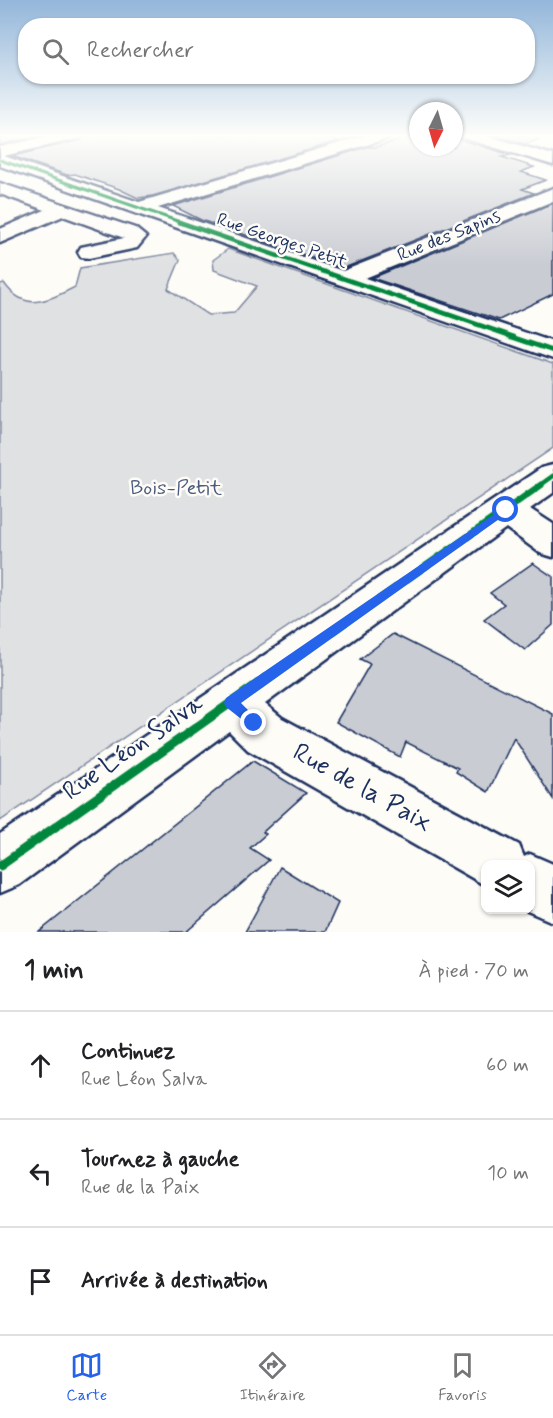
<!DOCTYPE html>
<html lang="fr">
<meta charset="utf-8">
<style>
:root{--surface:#fff;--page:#f6f6f6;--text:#202124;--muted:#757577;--line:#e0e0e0;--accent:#2563eb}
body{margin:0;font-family:Mynerve,sans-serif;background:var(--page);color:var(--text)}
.controls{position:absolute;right:18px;bottom:18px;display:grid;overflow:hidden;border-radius:12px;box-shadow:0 2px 4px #0004}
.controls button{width:54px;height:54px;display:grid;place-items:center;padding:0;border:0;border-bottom:2px solid var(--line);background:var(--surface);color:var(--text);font:30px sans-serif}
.compass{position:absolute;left:409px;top:102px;width:54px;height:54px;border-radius:50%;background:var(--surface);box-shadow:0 2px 4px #0004;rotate:185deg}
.stop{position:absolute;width:18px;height:18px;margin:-14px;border:4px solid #2563eb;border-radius:50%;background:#fff}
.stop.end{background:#2563eb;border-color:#fff;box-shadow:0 2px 6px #0008}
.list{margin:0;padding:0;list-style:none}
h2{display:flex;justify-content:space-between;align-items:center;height:78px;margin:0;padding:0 24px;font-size:26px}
h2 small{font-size:20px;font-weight:400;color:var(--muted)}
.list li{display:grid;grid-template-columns:39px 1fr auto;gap:18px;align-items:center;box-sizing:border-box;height:108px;padding:0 24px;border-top:2px solid var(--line)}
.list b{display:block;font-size:22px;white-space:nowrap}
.list p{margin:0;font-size:20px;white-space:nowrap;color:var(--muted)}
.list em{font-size:20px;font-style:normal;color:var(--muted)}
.icon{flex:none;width:33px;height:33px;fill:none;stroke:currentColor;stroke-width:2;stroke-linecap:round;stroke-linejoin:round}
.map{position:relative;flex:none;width:553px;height:932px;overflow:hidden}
.search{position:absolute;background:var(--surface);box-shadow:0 2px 4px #0004;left:18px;right:18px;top:18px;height:66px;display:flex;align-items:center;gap:15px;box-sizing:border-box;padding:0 21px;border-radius:24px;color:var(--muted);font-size:22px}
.sheet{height:402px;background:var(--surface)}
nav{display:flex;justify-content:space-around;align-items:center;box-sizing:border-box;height:84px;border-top:2px solid var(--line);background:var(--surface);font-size:16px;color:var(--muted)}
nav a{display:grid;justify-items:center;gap:3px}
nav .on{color:var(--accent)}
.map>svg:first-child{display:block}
.green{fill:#e0e1e3;stroke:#7e88a0;stroke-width:1.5}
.building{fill:#c9ccd3;stroke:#1b2f5e;stroke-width:1.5}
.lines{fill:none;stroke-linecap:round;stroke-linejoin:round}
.minor-casing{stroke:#1b2f5e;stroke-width:5}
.minor{fill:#fdfcf7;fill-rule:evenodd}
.cycleway-far4-casing{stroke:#fdfcf7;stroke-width:5}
.cycleway-far3-casing{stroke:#fdfcf7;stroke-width:7}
.cycleway-far2-casing{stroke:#fdfcf7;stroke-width:9}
.cycleway-far1-casing{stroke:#fdfcf7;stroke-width:10}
.cycleway-casing{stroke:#fdfcf7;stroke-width:13}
.cycleway-far4{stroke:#00873e;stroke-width:3}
.cycleway-far3{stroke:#00873e;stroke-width:4.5}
.cycleway-far2{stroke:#00873e;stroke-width:5}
.cycleway-far1{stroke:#00873e;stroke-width:7}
.cycleway{stroke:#00873e;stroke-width:9}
.route{fill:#2563eb}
.labels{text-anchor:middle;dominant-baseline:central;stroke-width:5;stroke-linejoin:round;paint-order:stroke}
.far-street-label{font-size:18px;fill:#1b2f5e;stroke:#fdfcf7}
.park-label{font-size:21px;fill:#4c5c7f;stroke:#fdfcf7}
.near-street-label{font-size:26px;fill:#1b2f5e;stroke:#fdfcf7}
</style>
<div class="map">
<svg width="553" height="932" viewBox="0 0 553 932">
<rect width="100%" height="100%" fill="#fdfcf7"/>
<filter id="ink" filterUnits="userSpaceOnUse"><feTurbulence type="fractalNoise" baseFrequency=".0167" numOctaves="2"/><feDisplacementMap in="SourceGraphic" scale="12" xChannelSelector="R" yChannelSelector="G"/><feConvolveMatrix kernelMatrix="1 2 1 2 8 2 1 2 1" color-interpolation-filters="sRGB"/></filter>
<g filter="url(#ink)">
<!-- green -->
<path class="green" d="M228,249L553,364V448L0,821V284L4,283C25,313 47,301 75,287L80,268L174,253L180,260L168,289L208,315L234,313L257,286L214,270L213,260Z"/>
<!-- building -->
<g class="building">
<path d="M0,135H43L0,145Z"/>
<path d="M85,135H321L339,141L153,196L138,198L119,189L75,174L67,175L12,156L81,140Z"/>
<path d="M417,135L418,147H454V135H458L462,140L511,155L502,157L534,167L521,172L546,180L522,189L534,193L344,268L201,220L173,206L367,147H376Z"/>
<path d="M493,135H537L538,140L525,144Z"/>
<path d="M553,203V294L499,320L372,278Z"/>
<path d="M533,563L553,577V625L525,650L484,619L504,604L490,593Z"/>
<path d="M393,634L553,714V799L514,738L488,792L456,772L458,768L406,742L400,757L336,722L370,664L360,659Z"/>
<path d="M253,761L306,793L263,832L266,834L250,848L269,860L186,932H39Z"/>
<path d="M280,867L338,903L325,932H245Z"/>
</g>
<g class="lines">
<defs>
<g id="minor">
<path d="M54,135H83L80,138L4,156L139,202L367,135H392L389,138L158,208L343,271L553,188V201L365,278L553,342V359L0,166V147Z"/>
<path d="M460,135H485L553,155V165L463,138Z"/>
<path d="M0,183L135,228L146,237L137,248L89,258L81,257L78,252L81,247L124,238L63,216L0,243V229L45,210L0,194Z"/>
<path d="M553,465V493L530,509L553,524V557L540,553L506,528L265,704L282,718L519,845L524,857L530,854L553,864V922L525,910H530V864H486V885L481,883L248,750L229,731L19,885L0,893V834L541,468Z"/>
</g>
</defs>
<!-- minor casing -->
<use href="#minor" class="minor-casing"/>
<!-- minor -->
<use href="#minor" class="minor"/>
<defs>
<path id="cycleway-far4" d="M0,160L183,223"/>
<path id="cycleway-far3" d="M179,222L514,337"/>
<g id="cycleway-far2">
<path d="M509,336L553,351"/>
<path d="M539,486L553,476"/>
</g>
<path id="cycleway-far1" d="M264,680L541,485"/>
<path id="cycleway" d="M0,866L266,678"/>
</defs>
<!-- cycleway-far4 casing -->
<use href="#cycleway-far4" class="cycleway-far4-casing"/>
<!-- cycleway-far3 casing -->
<use href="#cycleway-far3" class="cycleway-far3-casing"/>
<!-- cycleway-far2 casing -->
<use href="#cycleway-far2" class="cycleway-far2-casing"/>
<!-- cycleway-far1 casing -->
<use href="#cycleway-far1" class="cycleway-far1-casing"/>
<!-- cycleway casing -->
<use href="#cycleway" class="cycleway-casing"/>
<!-- cycleway-far4 -->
<use href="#cycleway-far4" class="cycleway-far4"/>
<!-- cycleway-far3 -->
<use href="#cycleway-far3" class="cycleway-far3"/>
<!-- cycleway-far2 -->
<use href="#cycleway-far2" class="cycleway-far2"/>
<!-- cycleway-far1 -->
<use href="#cycleway-far1" class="cycleway-far1"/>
<!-- cycleway -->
<use href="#cycleway" class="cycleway"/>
</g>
</g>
<!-- sky -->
<linearGradient id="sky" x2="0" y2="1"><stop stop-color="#93b6da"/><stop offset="0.51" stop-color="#fefefb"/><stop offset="1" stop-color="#fefefb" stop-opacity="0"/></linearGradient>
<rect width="553" height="266" fill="url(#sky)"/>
<!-- route -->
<path class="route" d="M506,506L509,507V512L241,703L261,723L259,728L254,729L226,707L224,703L226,698Z"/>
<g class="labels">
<!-- far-street labels -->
<g class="far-street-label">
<text transform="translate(449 236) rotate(-22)">Rue des Sapins</text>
<text transform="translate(282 241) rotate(19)">Rue Georges Petit</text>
</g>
<!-- park labels -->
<g class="park-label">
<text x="176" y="488">Bois-Petit</text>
</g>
<!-- near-street labels -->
<g class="near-street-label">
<text transform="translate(133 748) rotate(-35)">Rue Léon Salva</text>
<text transform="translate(362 788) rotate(29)">Rue de la Paix</text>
</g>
</g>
</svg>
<div class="controls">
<button><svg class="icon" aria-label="layers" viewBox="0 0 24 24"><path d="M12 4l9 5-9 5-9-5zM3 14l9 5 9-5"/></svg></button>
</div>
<svg class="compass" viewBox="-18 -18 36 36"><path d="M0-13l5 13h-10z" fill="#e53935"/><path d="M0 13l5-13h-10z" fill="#757577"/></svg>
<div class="stop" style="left:506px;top:510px"></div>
<div class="stop end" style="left:254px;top:723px"></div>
<div class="search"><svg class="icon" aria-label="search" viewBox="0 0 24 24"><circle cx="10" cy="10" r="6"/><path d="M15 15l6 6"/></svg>Rechercher</div>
</div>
<section class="sheet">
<h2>1 min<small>À pied · 70 m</small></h2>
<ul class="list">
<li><svg class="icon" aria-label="ahead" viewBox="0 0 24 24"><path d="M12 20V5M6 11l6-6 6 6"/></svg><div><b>Continuez</b><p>Rue Léon Salva</p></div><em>60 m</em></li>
<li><svg class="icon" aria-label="left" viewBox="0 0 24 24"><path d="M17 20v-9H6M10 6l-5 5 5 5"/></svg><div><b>Tournez à gauche</b><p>Rue de la Paix</p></div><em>10 m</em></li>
<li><svg class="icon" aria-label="arrive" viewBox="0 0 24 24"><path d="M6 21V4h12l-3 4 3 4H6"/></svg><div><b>Arrivée à destination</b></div></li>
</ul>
</section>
<nav>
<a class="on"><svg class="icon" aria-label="map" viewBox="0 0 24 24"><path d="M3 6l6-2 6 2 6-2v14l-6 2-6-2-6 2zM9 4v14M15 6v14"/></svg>Carte</a>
<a><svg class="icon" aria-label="directions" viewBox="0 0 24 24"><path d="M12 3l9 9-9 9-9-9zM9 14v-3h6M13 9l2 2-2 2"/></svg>Itinéraire</a>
<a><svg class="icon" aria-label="saved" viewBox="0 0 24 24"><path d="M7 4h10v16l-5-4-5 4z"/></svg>Favoris</a>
</nav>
